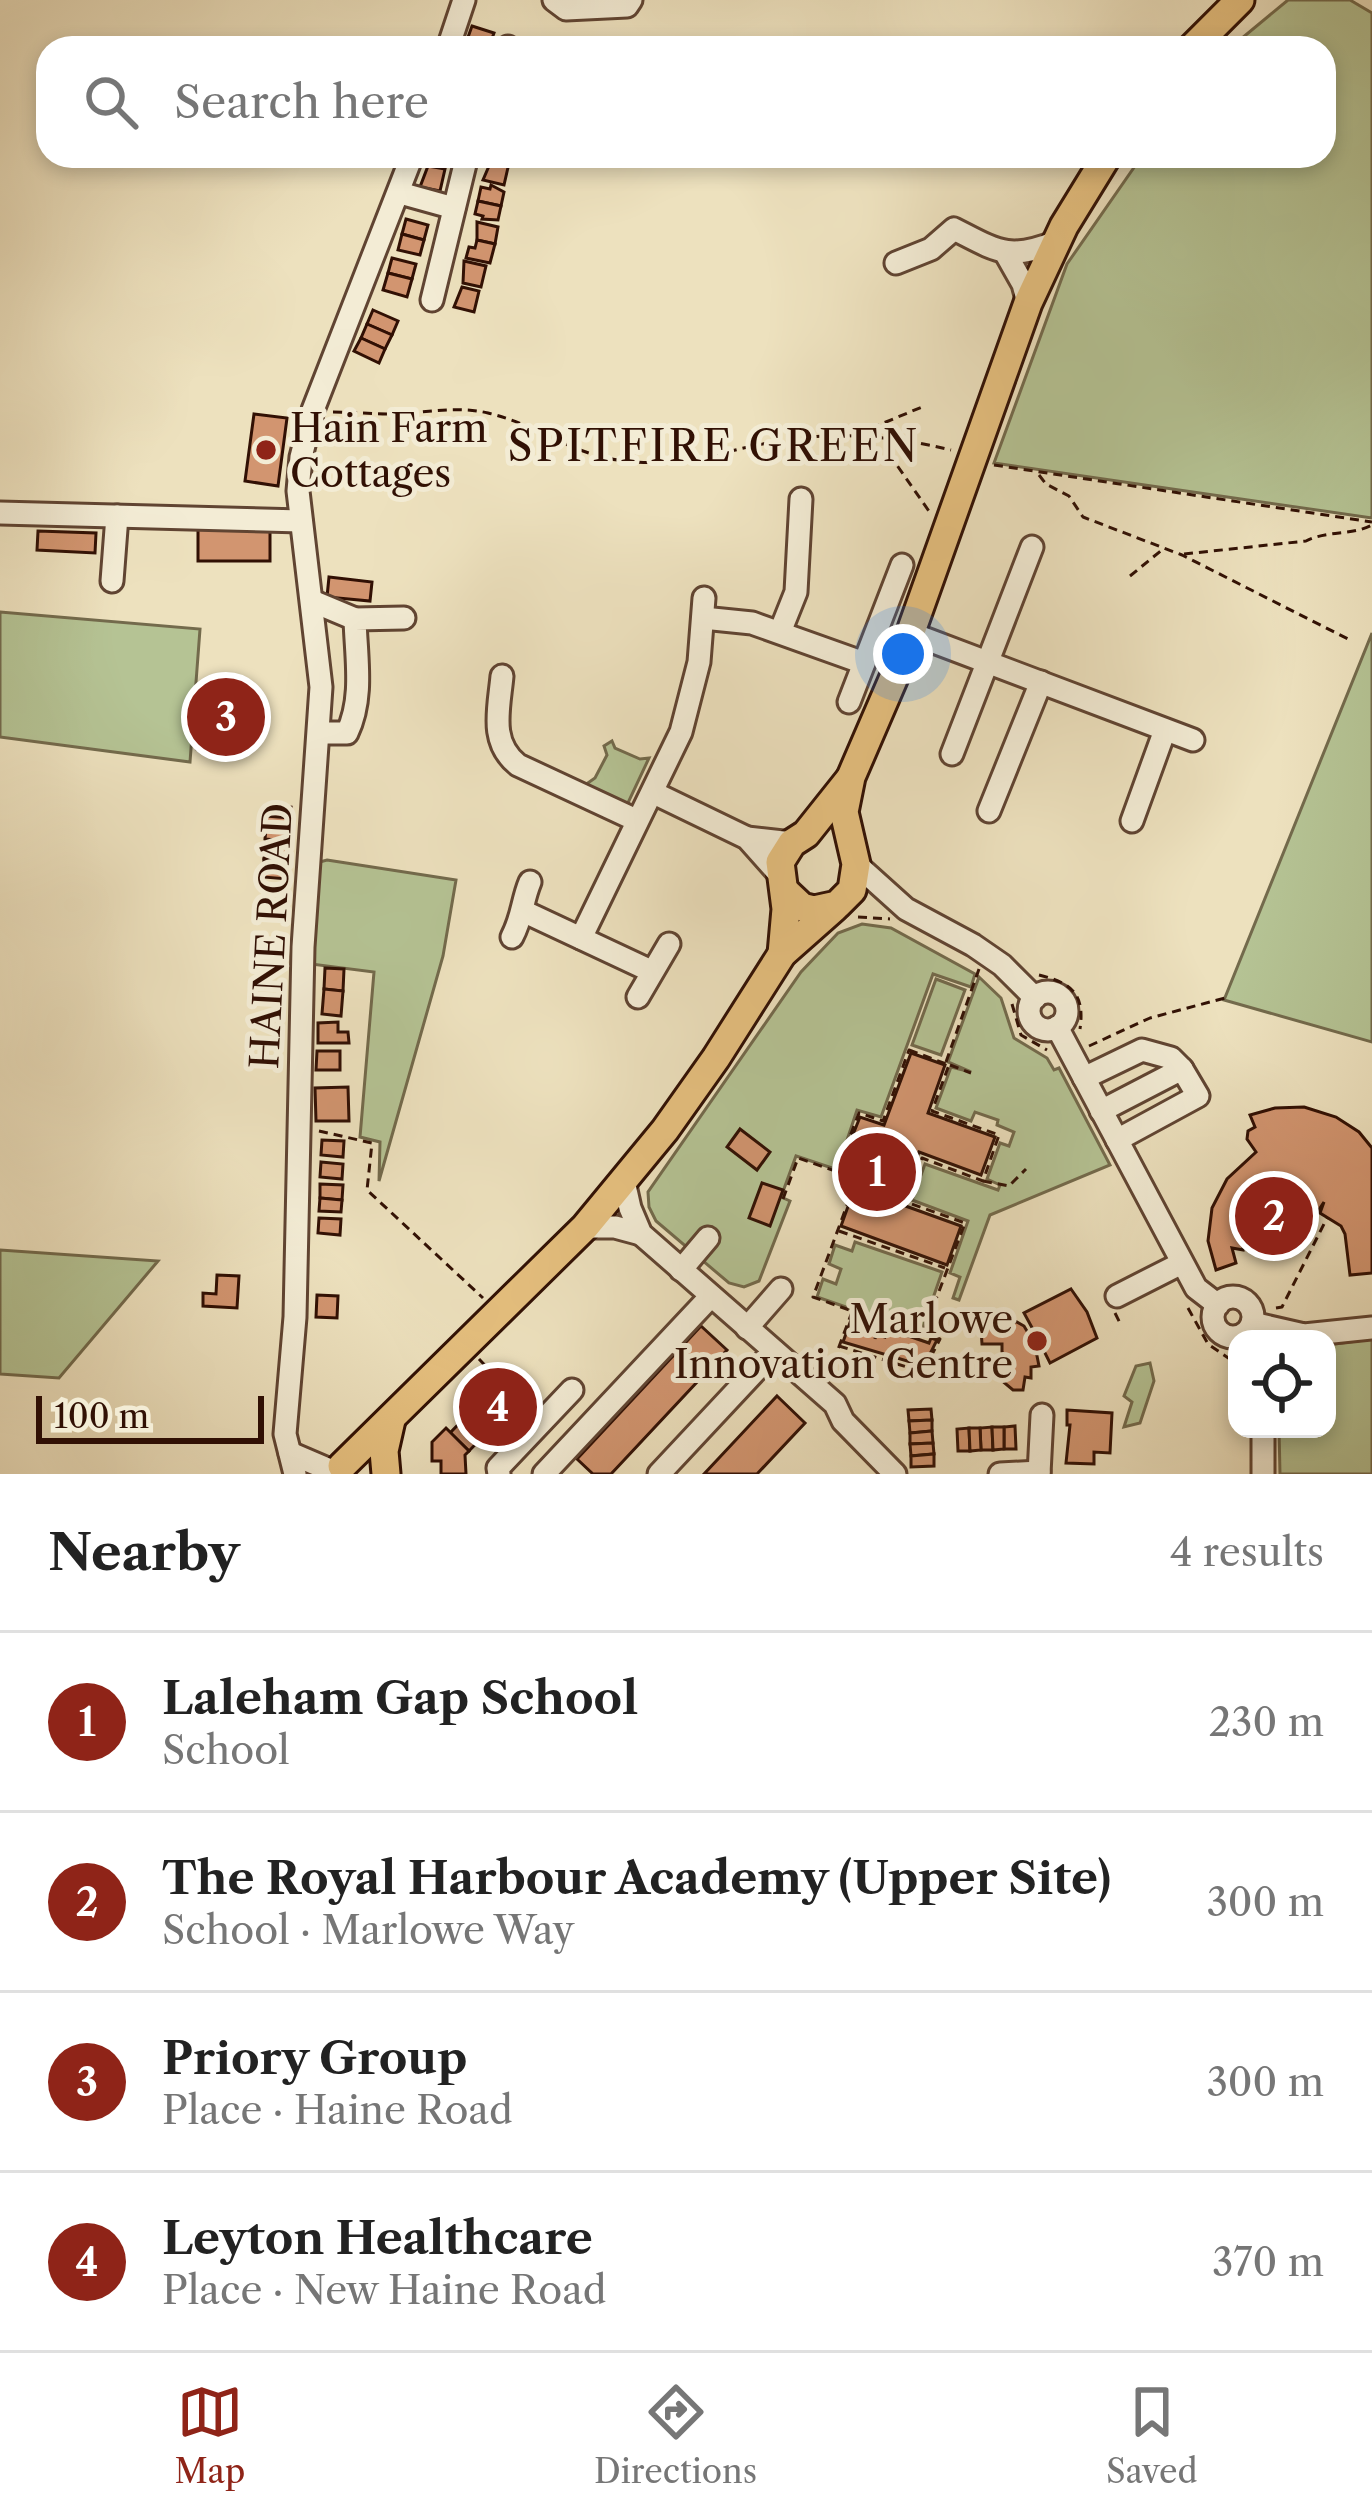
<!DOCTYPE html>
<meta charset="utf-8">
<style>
:root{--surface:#fff;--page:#f6f6f6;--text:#222;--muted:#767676;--line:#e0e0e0;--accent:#8f2418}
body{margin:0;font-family:"Libre Caslon Text",serif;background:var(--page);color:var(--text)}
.controls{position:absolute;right:36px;bottom:36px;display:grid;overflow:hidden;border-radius:24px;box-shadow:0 6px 18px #0003}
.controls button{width:108px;height:108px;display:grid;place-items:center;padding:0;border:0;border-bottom:3px solid var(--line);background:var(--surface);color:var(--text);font:60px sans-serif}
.scale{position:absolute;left:36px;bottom:30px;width:228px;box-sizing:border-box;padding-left:12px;border:6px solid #311004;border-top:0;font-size:33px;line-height:42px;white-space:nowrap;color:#311004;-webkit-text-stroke:9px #f3ecd5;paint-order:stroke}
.you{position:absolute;left:903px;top:654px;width:42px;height:42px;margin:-30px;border:9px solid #fff;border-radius:50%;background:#1a73e8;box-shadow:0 0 0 18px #1a73e833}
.badge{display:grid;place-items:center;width:78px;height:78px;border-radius:50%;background:var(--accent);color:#fff;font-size:39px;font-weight:700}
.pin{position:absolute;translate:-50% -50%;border:6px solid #fff;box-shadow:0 3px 12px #0006}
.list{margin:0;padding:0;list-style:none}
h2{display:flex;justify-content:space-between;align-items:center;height:156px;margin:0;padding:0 48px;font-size:51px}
h2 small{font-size:39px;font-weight:400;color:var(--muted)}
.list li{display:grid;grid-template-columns:78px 1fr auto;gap:36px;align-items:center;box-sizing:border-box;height:180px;padding:0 48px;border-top:3px solid var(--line)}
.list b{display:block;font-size:45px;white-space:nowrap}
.list p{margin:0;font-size:39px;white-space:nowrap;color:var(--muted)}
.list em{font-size:39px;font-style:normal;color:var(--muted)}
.icon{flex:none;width:66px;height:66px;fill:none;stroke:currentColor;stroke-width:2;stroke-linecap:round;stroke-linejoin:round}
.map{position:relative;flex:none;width:1372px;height:1474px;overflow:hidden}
.search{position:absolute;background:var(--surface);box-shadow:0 6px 18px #0003;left:36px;right:36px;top:36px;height:132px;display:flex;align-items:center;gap:30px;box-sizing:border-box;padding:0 42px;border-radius:36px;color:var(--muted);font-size:45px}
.sheet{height:876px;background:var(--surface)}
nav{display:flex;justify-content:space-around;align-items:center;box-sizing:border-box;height:168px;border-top:3px solid var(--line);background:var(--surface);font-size:33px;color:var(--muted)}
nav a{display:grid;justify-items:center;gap:6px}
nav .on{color:var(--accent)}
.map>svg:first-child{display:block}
.green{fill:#b5c394;stroke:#736a4c;stroke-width:3}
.building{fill:#d29570;stroke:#311004;stroke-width:3}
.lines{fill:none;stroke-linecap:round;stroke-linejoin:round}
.minor-casing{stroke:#604432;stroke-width:27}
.major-casing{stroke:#311004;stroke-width:33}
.path{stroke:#311004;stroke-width:3;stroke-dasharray:9 6;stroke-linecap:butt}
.minor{stroke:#f3ecd5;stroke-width:21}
.major{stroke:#e6c07f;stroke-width:27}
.poi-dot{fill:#8f2418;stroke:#f3ecd5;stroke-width:4.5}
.labels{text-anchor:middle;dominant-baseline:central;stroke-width:10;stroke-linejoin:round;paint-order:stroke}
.poi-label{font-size:39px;fill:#311004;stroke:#f3ecd5;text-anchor:start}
.street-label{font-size:39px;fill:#311004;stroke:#f3ecd5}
.neighbourhood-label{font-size:42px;letter-spacing:3px;fill:#311004;stroke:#f3ecd5}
</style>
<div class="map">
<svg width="1372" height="1474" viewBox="0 0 1372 1474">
<rect width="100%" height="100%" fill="#ede1be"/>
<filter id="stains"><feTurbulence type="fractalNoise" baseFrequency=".00167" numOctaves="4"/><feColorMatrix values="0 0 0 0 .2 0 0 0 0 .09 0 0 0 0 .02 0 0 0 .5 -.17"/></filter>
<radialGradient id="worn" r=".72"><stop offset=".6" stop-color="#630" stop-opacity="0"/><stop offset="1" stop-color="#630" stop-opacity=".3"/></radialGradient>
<!-- green -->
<g class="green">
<path d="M1288,0H1350L1372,13V518L994,463L1067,264L1142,156H1324V48H1230Z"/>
<path d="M0,612L200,629L190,762L0,737Z"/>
<path d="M1372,633V1042L1224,1000Z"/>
<path d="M612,741L615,748L640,759L649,758L627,805L585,785L595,778L607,755L604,746Z"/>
<path d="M327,860L456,880L443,956L379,1181L380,1142L360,1137L374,972L311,964L316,863Z"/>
<path d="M862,924L891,928L975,974L971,987L933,974L881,1117L857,1110L847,1140L865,1147L844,1172L796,1156L781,1197L790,1201L759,1281L744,1287L729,1283L656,1221L649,1207L648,1192L801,972L838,933Z"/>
<path d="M979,977L1001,998L1014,1038L1047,1058L1054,1070L1059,1068L1110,1165L990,1215L959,1300L953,1298L960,1277L950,1273L968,1221L912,1200L925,1164L998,1190L1000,1185L987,1179L1000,1143L1009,1146L1014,1132L997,1125L998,1120L975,1112L971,1121L936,1108L951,1067L971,1072L948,1062Z"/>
<path d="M936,979L965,990L941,1055L912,1045Z"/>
<path d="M855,1242L942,1272L921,1333L817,1297L823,1279L836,1284L841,1269L829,1264L835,1245L852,1251Z"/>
<path d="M0,1250L158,1261L59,1378L0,1374Z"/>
<path d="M1372,1339V1474H1280L1279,1429H1327V1345Z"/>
<path d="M1150,1363L1154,1381L1140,1423L1124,1427L1132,1402L1124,1396L1136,1366Z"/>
</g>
<!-- building -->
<g class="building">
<path d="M472,26L494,33L489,47L467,40Z"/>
<path d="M492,159L509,163L504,185L483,180Z"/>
<path d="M428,166L445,169L440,191L420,187Z"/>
<path d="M491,185L504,192L501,206L478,201L481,187L490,189Z"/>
<path d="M478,201L501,206L498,220L482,219L483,216L475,214Z"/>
<path d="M406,219L428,225L424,240L402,234Z"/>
<path d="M477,222L498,227L495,244L477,240Z"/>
<path d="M402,234L424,240L420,255L398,250Z"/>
<path d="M477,240L495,244L490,263L466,258L469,247L475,248Z"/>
<path d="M392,258L416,264L412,279L388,273Z"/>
<path d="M464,261L486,266L481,287L463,283Z"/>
<path d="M388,273L412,279L407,297L383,290Z"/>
<path d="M462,287L479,291L474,312L454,307Z"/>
<path d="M373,310L398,321L392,335L367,324Z"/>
<path d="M367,324L392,335L385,349L361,338Z"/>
<path d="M361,338L385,349L379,363L354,351Z"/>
<path d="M254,414L287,418L278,486L245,481Z"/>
<rect x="198" y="529" width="72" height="32"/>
<path d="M38,531L96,533L95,553L37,550Z"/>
<path d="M329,577L372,582L370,601L327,597Z"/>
<path d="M218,700L237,702L232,752L197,749L199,731L215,733Z"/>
<path d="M267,805L291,807L290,818L266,816Z"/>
<path d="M266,816L290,818L289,829L266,828Z"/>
<path d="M266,828L289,829L288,841L265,839Z"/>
<path d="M266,841L289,843L288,861L264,859Z"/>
<path d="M264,859L288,861L287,879L263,877Z"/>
<path d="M325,968L344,969L343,991L324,989Z"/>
<path d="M324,989L343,991L341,1016L322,1014Z"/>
<path d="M338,1022V1032H348L349,1043H318V1023Z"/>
<path d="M317,1051H340V1070H316Z"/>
<path d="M911,1053L945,1065L928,1113L995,1137L981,1175L919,1152L900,1204L961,1226L947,1265L841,1226L855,1187L861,1190L877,1146L852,1137L860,1117L884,1125Z"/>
<path d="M348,1087L349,1121H316L315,1088Z"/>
<path d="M1304,1107L1336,1117L1359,1132L1372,1148V1273L1350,1275L1345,1234L1341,1226L1320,1213L1324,1202L1295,1246L1281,1255L1268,1252L1243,1232V1250L1232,1248L1236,1263L1216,1270L1208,1241L1212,1208L1227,1179L1256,1152L1247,1139L1248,1131L1255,1127L1250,1115L1275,1108Z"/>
<path d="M740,1129L770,1152L757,1170L727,1147Z"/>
<path d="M322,1140L344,1141L343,1157L321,1155Z"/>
<path d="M321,1162L343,1164L342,1179L320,1177Z"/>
<path d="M762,1183L783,1190L770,1226L749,1218Z"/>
<path d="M320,1184L343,1185L342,1200L320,1198Z"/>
<path d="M320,1198L342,1200L341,1212L319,1211Z"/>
<path d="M319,1218L341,1219L340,1235L318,1233Z"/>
<path d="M217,1275L239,1276L237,1308L203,1306V1293L216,1294Z"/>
<path d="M1071,1289L1087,1312L1097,1338L1050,1363L1040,1343L1035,1346L1039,1366L1031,1367V1378L1025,1377L1023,1390H1013L1001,1380L1012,1363L1002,1352V1344H982L981,1329L987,1321L995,1327L1001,1321L1012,1327L1015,1321L1024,1326L1031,1338L1036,1335L1024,1313Z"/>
<path d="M317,1295L338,1296L337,1318L316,1317Z"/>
<path d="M851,1320L876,1329L875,1339L876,1334L885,1337L888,1329L929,1343L931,1338L937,1340L924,1366L843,1342Z"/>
<path d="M701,1326L727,1350L611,1474H593L577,1459Z"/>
<path d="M488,1383L518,1411L504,1427L474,1398Z"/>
<path d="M777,1396L805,1423L757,1474H704Z"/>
<path d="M479,1403L498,1421L469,1451L450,1433Z"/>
<path d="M931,1409L932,1420L909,1421L908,1410Z"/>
<path d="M1067,1410L1112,1413L1110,1453L1094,1452V1464L1066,1463L1070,1425H1067Z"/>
<path d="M932,1420V1431L910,1433L909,1421Z"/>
<path d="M1015,1426L1016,1449H1004V1427Z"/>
<path d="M992,1427L993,1450H981L980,1428Z"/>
<path d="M992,1427H1004V1449L993,1450Z"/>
<path d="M446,1428L469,1451L465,1455L466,1474H441V1461H432V1442Z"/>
<path d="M969,1428L970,1451H958L957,1429Z"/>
<path d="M969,1428H980L981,1450L970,1451Z"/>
<path d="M932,1431L933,1443L910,1444V1433Z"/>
<path d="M933,1443L934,1454L911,1456L910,1444Z"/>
<path d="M934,1454V1466L911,1467V1456Z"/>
</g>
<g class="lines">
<defs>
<g id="minor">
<path d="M554,0L566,9L627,6L631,0"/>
<path d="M448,48L464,0"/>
<path d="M507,48L508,47"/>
<path d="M400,193L454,208"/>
<path d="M1006,254L1023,284L1028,303"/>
<path d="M896,263L931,249L954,229C997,251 1009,261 1056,242"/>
<path d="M432,300L467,156"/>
<path d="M0,513L301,521"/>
<path d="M112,581L117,516"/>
<path d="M312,601L355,619"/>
<path d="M703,618L752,623L864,663"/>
<path d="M780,632L796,592L801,499"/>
<path d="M910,633L1193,740"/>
<path d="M502,676C499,709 489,742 518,765L636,820"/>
<path d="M849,702L902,565"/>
<path d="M319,733H347C364,698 356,657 355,619L404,618"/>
<path d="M952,754L1032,547"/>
<path d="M654,793L747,838L779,874"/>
<path d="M989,811L1041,682"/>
<path d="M1132,821L1165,730"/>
<path d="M747,838L792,843"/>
<path d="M856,864L906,909L973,945L1002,965L1035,998"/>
<path d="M525,912L651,971"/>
<path d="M512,937C523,916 522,901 530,882"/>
<path d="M581,938L681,732L699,662L704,598"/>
<circle cx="1048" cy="1011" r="19"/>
<path d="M638,997L669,944"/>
<path d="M1057,1027L1196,1288L1218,1305"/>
<path d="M1084,1078L1142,1050L1171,1058L1182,1069L1101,1111"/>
<path d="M1117,1140L1198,1096L1182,1069"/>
<path d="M624,1181L630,1208L641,1234L835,1404L843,1421L895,1474"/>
<path d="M585,1227H615L641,1234"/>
<path d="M681,1270L708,1238"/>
<path d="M1117,1296L1182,1263"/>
<circle cx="1233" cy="1317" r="20"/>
<path d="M1252,1323L1304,1335L1372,1328"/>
<path d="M747,1328L781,1289"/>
<path d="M1263,1429V1474"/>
<path d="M290,1453L332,1471"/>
<path d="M295,1474L285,1434L295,1317L303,947L321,687L298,491L301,457L313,410L412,156"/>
<path d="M499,1474L498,1468L572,1390"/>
<path d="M544,1474L711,1296"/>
<path d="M659,1474L774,1351"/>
<path d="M1000,1474L1039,1472"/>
<path d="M1039,1474L1042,1415"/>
</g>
<g id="major">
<path d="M1192,48L1240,0"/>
<path d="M785,891L802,907L814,910L837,905L852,890L856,864L844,812L851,777L898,668L1028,303L1064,226L1107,156"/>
<path d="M782,954L786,909L780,862L792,843L806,834L849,780"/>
<path d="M342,1466L585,1227L665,1130L716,1058L782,954L834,908"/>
<path d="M386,1474L384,1451L391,1420"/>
</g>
</defs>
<!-- minor casing -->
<use href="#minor" class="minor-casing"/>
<!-- major casing -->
<use href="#major" class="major-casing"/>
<!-- path -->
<g class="path">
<path d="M333,412C352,412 370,414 388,414C422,414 454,405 488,413C542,426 573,458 635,462C686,466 730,449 779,441C838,431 894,436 951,450"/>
<path d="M883,424L894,461L931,514"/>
<path d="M857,434L922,407"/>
<path d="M994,465L1372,522"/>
<path d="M1039,475L1046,484L1069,496L1083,517L1182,555L1350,640"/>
<path d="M1184,554L1306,541C1328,530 1351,536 1372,525"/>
<path d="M1130,576L1163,549"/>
<path d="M858,917L890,919"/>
<path d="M1039,975C1072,983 1085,994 1080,1029"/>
<path d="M1012,1004L1021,1035L1047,1050"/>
<path d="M1089,1046L1150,1018L1225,998"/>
<path d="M909,1050L949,1065L932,1111L999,1135L983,1181L922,1158L906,1202L965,1223L922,1336L813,1297L869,1146L849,1139L859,1113L883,1121Z"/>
<path d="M946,1062L979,969"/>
<path d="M950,1065L971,1073"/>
<path d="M319,1131L372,1143L367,1190L483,1298"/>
<path d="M983,1181L1009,1186L1026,1169"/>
<path d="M783,1199L798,1158L852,1177"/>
<path d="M839,1231L945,1268"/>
<path d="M1188,1308L1208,1344L1237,1364"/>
<path d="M1276,1308L1282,1307L1327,1218"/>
<path d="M1115,1313L1120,1323"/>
<path d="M839,1346L923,1372L940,1339L925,1334"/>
<path d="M479,1359L524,1407"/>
<path d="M828,1376L852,1312"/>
</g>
<!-- minor -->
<use href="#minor" class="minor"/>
<!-- major -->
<use href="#major" class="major"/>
</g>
<!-- markers -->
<g class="poi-dot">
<circle cx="266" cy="450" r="12"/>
<circle cx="1037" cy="1341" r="12"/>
</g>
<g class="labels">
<!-- poi labels -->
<g class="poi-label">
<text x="290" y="428">Hain Farm<tspan x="290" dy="45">Cottages</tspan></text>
<text x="1013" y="1319" text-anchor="end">Marlowe<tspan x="1013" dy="45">Innovation Centre</tspan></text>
</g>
<!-- street labels -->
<g class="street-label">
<text transform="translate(271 936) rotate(-87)">HAINE ROAD</text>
</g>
<!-- neighbourhood labels -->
<g class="neighbourhood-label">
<text x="714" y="446">SPITFIRE GREEN</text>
</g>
</g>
<rect width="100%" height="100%" filter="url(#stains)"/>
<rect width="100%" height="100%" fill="url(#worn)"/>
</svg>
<div class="controls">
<button><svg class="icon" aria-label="locate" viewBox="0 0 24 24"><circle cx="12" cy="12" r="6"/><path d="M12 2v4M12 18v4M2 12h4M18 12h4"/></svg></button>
</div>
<div class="scale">100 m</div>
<div class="you"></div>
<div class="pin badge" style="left:877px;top:1172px">1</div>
<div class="pin badge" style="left:1274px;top:1216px">2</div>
<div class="pin badge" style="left:226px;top:717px">3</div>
<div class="pin badge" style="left:498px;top:1407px">4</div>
<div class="search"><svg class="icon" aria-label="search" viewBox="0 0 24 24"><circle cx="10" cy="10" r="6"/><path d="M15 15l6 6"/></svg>Search here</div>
</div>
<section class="sheet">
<h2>Nearby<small>4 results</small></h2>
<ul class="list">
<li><span class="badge">1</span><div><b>Laleham Gap School</b><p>School</p></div><em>230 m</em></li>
<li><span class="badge">2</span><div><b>The Royal Harbour Academy (Upper Site)</b><p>School · Marlowe Way</p></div><em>300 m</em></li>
<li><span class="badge">3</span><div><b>Priory Group</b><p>Place · Haine Road</p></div><em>300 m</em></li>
<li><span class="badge">4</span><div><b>Leyton Healthcare</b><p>Place · New Haine Road</p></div><em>370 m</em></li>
</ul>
</section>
<nav>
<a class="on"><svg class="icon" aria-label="map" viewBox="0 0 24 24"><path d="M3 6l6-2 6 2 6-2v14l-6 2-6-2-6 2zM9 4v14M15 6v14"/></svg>Map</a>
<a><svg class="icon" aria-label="directions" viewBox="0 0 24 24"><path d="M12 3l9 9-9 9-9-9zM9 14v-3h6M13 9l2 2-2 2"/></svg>Directions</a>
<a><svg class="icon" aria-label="saved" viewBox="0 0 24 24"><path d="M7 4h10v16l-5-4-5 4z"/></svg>Saved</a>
</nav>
